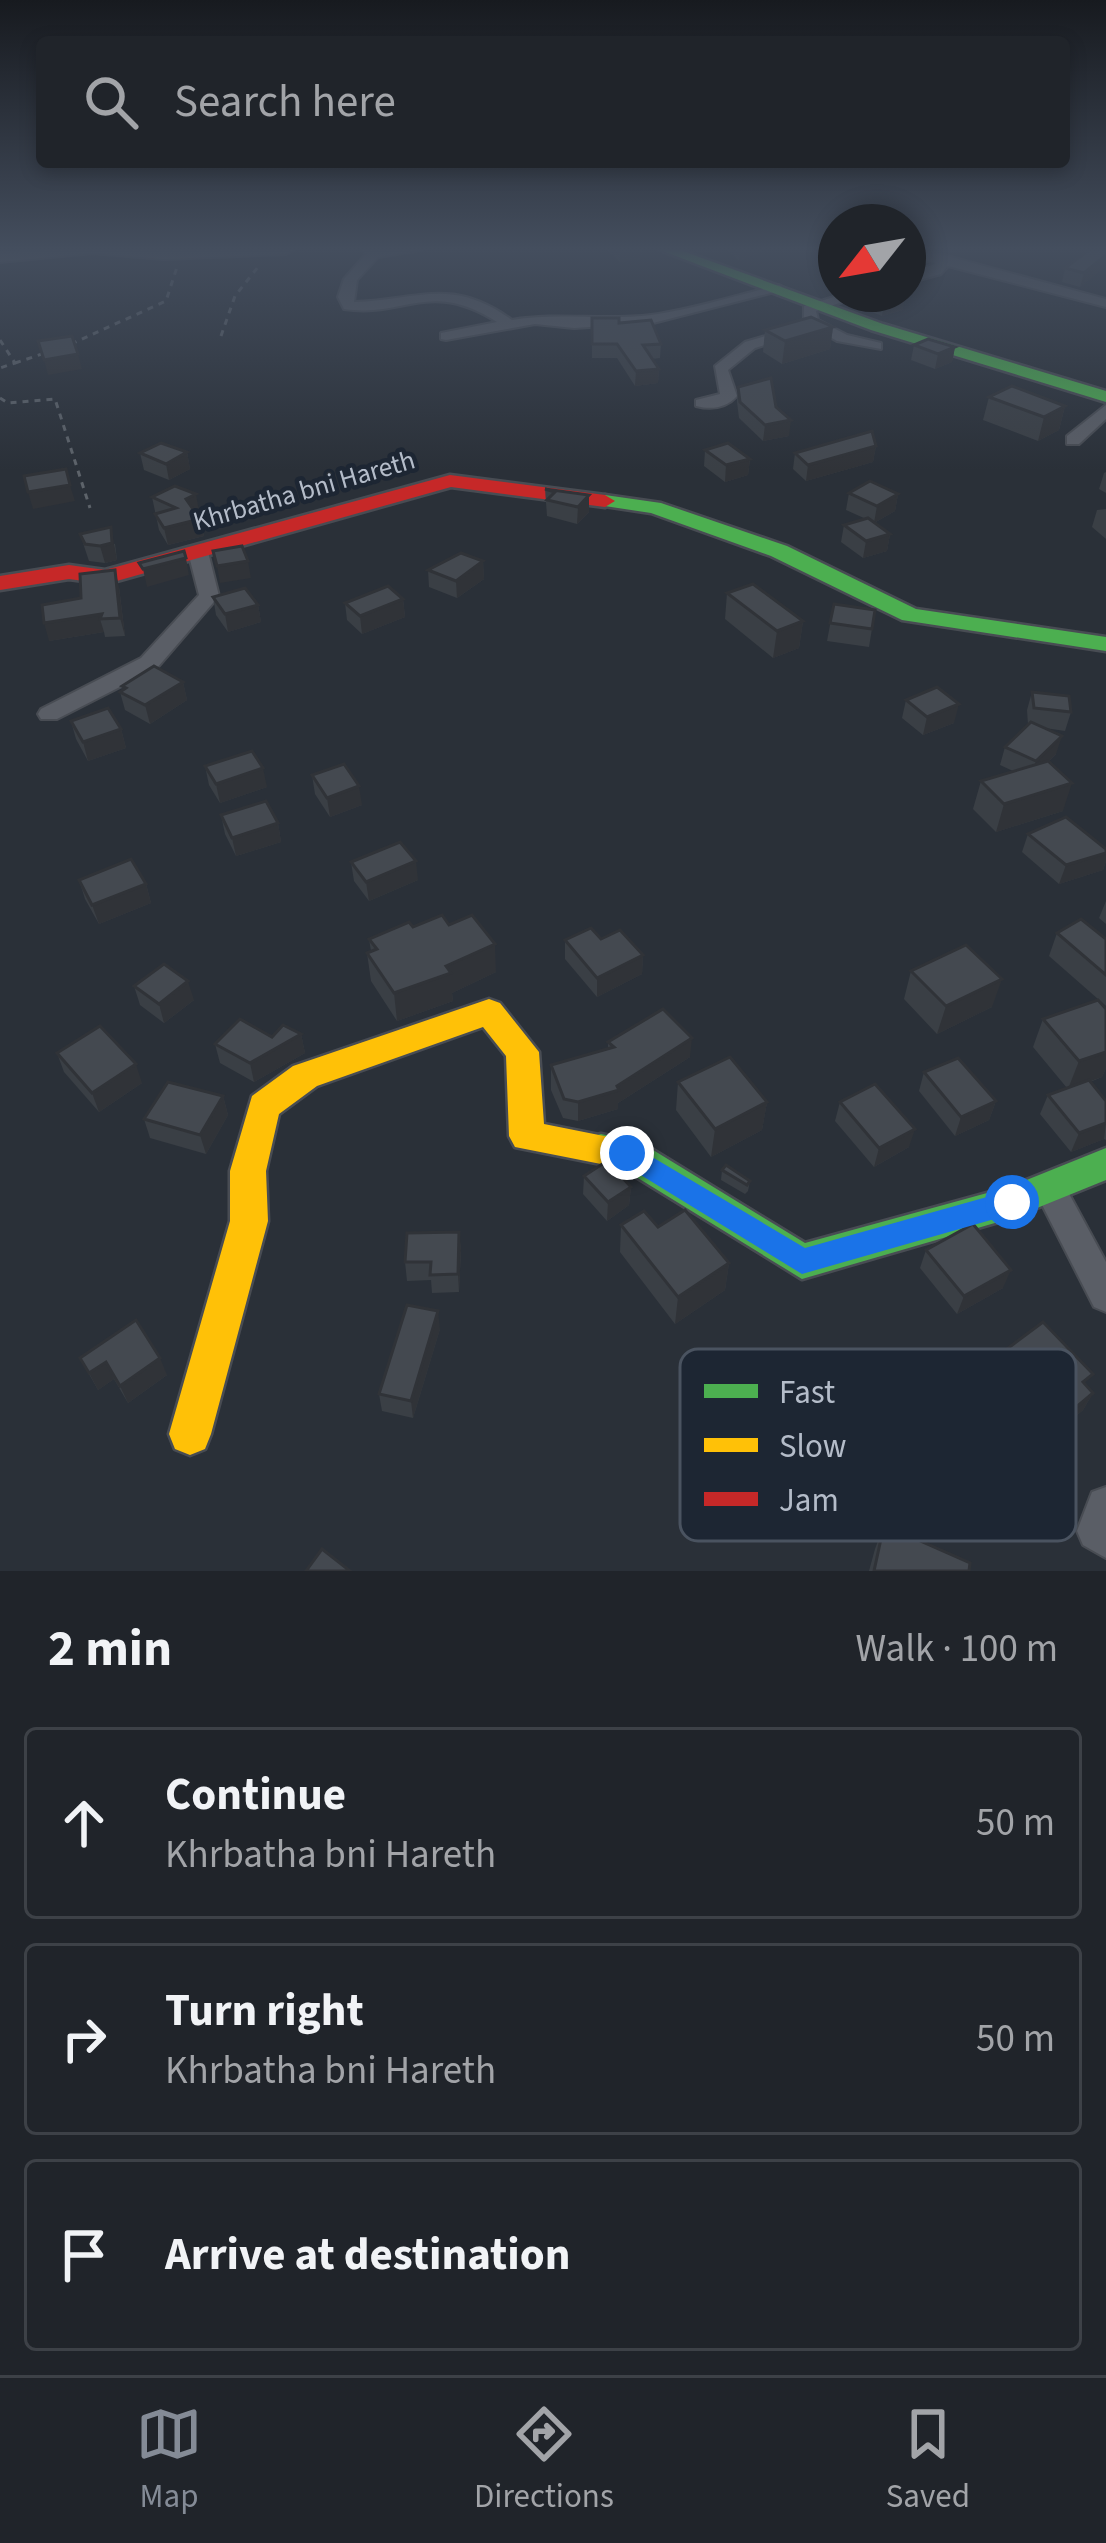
<!DOCTYPE html>
<meta charset="utf-8">
<style>
:root{--surface:#20242a;--page:#2d3036;--text:#f1f3f6;--muted:#a2a4a8;--line:#3d4147;--accent:#848b96}
body{margin:0;font-family:"Source Sans 3",sans-serif;background:var(--page);color:var(--text)}
.compass{position:absolute;left:818px;top:204px;width:108px;height:108px;border-radius:50%;background:var(--surface);box-shadow:0 6px 18px #0003;rotate:239deg}
.stop{position:absolute;width:36px;height:36px;margin:-27px;border:9px solid #1a73e8;border-radius:50%;background:#fff}
.stop.end{background:#1a73e8;border-color:#fff;box-shadow:0 3px 12px #0008}
.list{margin:0;padding:0;list-style:none}
h2{display:flex;justify-content:space-between;align-items:center;height:156px;margin:0;padding:0 48px;font-size:51px}
h2 small{font-size:39px;font-weight:400;color:var(--muted)}
.list li{display:grid;grid-template-columns:78px 1fr auto;gap:36px;align-items:center;box-sizing:border-box;height:192px;margin:0 24px 24px;padding:0 24px;border:3px solid var(--line);border-radius:12px}
.list b{display:block;font-size:45px;white-space:nowrap}
.list p{margin:0;font-size:39px;white-space:nowrap;color:var(--muted)}
.list em{font-size:39px;font-style:normal;color:var(--muted)}
.icon{flex:none;width:66px;height:66px;fill:none;stroke:currentColor;stroke-width:2;stroke-linecap:round;stroke-linejoin:round}
.map{position:relative;flex:none;width:1106px;height:1571px;overflow:hidden}
.search{position:absolute;background:var(--surface);box-shadow:0 6px 18px #0003;left:36px;right:36px;top:36px;height:132px;display:flex;align-items:center;gap:30px;box-sizing:border-box;padding:0 42px;border-radius:12px;color:var(--muted);font-size:45px}
.sheet{height:804px;background:var(--surface)}
nav{display:flex;justify-content:space-around;align-items:center;box-sizing:border-box;height:168px;border-top:3px solid var(--line);background:var(--surface);font-size:33px;color:var(--muted)}
nav a{display:grid;justify-items:center;gap:6px}
nav .on{color:var(--accent)}
.map>svg:first-child{display:block}
.lines{fill:none;stroke-linecap:round;stroke-linejoin:round}
.street-casing{stroke:#484c53;stroke-width:4}
.fast-casing{stroke:#484c53;stroke-width:5}
.slow-casing{stroke:#484c53;stroke-width:5}
.jam-casing{stroke:#484c53;stroke-width:5}
.path{stroke:#5d636a;stroke-width:3;stroke-dasharray:6 6;stroke-linecap:butt}
.street{fill:#5a5e66;fill-rule:evenodd}
.fast{fill:#4caf50;fill-rule:evenodd}
.slow{fill:#ffc107;fill-rule:evenodd}
.jam{fill:#c62828;fill-rule:evenodd}
.wall{fill:#3a3f45}
.shaded-wall{fill:#303338}
.building{fill:#444950;stroke:#303338;stroke-width:3}
.route{fill:#1a73e8}
.labels{text-anchor:middle;dominant-baseline:central;stroke-width:9;stroke-linejoin:round;paint-order:stroke}
.far-street-label{font-size:27px;fill:#b4bcc9;stroke:#1d2633}
.key{fill:#1d2633;stroke:#4a5360;stroke-width:3}
.key-label{font-size:33px;fill:#b4bcc9}
</style>
<div class="map">
<svg width="1106" height="1571" viewBox="0 0 1106 1571">
<rect width="100%" height="100%" fill="#2a3038"/>
<g class="lines">
<defs>
<g id="street">
<path d="M47,250H293L286,254L164,259L92,253L0,262V254Z"/>
<path d="M362,250H421L378,257L357,280L354,302C418,300 451,276 512,320C557,312 605,321 651,315C694,309 737,295 779,285L786,289L653,323L574,328L535,324L446,340L441,339V333L497,322C429,279 406,318 344,309L338,297L344,279L366,254Z"/>
<path d="M908,250L947,256L1106,299V307L948,266L941,274L908,283V275L936,263L908,256Z"/>
<path d="M844,294H866L816,311L818,320L847,335L881,343V349L837,341L804,322V306Z"/>
<path d="M796,327L803,331L801,334L755,348L728,370L737,396C726,408 712,410 696,406V400L720,394L715,366L745,342Z"/>
<path d="M1106,405V419L1079,444H1067V436Z"/>
<path d="M198,546L208,552L219,596L157,668L57,719H41L38,714L41,709L141,658L199,595L188,552Z"/>
<path d="M1049,1173L1060,1177L1106,1262V1312L1094,1307L1033,1187L1038,1177Z"/>
<path d="M1106,1487V1558L1083,1545L1077,1531L1092,1492Z"/>
</g>
<g id="fast">
<path d="M660,250H680L883,324L1106,391V402L871,330Z"/>
<path d="M605,495L661,503L787,546L916,609L1106,637V651L902,620L771,556L651,513L598,505L595,501Z"/>
<path d="M601,1134L640,1142L805,1243L1009,1187L1106,1148V1180L1012,1218L802,1279L620,1167L588,1160L583,1149L588,1138Z"/>
</g>
<path id="slow" d="M489,999L500,1003L539,1052L544,1124L614,1138L619,1149L614,1160L601,1164L515,1147L509,1136L506,1056L483,1027L317,1086L279,1114L266,1171L268,1221L211,1434L205,1449L190,1455L175,1449L169,1434L230,1221V1171L252,1096L293,1066Z"/>
<path id="jam" d="M450,475L605,495L615,501L605,507L451,487L106,584L69,579L0,590V576L69,565L105,570Z"/>
</defs>
<!-- street casing -->
<use href="#street" class="street-casing"/>
<!-- fast casing -->
<use href="#fast" class="fast-casing"/>
<!-- slow casing -->
<use href="#slow" class="slow-casing"/>
<!-- jam casing -->
<use href="#jam" class="jam-casing"/>
<!-- path -->
<g class="path">
<path d="M221,336L235,296L258,267"/>
<path d="M0,340L15,363L0,368"/>
<path d="M71,344L166,301L177,267"/>
<path d="M15,363L45,353"/>
<path d="M0,398L8,403L55,399L90,508"/>
</g>
<!-- street -->
<use href="#street" class="street"/>
<!-- fast -->
<use href="#fast" class="fast"/>
<!-- slow -->
<use href="#slow" class="slow"/>
<!-- jam -->
<use href="#jam" class="jam"/>
</g>
<!-- wall -->
<g class="wall">
<path d="M607,250H642L641,259L620,262Z"/>
<path d="M728,250H764L739,261Z"/>
<path d="M1106,250V266L1080,287L1062,282L1065,268Z"/>
<path d="M853,294H898L903,310L882,316L852,304Z"/>
<path d="M592,318L619,323L661,344L660,358L652,359L659,369L658,383L635,386L617,358H592Z"/>
<path d="M833,327L830,349L782,364L763,352L765,330Z"/>
<path d="M914,345L955,347L952,362L935,369L911,360Z"/>
<path d="M738,387L776,407L789,436L763,441L739,418L737,402Z"/>
<path d="M989,397L1065,406L1059,430L1038,441L983,420Z"/>
<path d="M876,446L873,462L806,481L793,469L795,453Z"/>
<path d="M705,450L750,459L748,475L725,482L704,466Z"/>
<path d="M187,452L190,469L169,480L144,470L140,453Z"/>
<path d="M1106,472V493L1099,489L1104,473Z"/>
<path d="M545,489L589,495V512L577,524L547,516Z"/>
<path d="M849,493L898,494L895,511L874,523L890,534L887,551L863,558L841,542L844,525L866,519L846,510Z"/>
<path d="M152,497L199,511L196,513L200,519L204,536L168,545L159,530Z"/>
<path d="M1106,509V539L1092,527L1097,510Z"/>
<path d="M80,534L115,544L117,560L105,563L89,561Z"/>
<path d="M483,561L484,579L457,598L429,587L428,570Z"/>
<path d="M119,587L125,636L105,637L104,632L49,641L81,598Z"/>
<path d="M727,593L803,621L799,648L773,658L725,619Z"/>
<path d="M213,597L258,605L261,622L228,632L216,615Z"/>
<path d="M403,599L405,617L362,634L347,620L345,603Z"/>
<path d="M834,604L875,610L869,647L827,641Z"/>
<path d="M183,682L187,700L150,724L125,710L120,692L123,690L122,686Z"/>
<path d="M1032,692L1071,712L1065,731L1045,728L1056,754L1049,761L1063,811L996,832L973,809L981,781L1013,771L1000,765L1005,747L1028,725L1027,710Z"/>
<path d="M906,700L954,723L923,735L902,718Z"/>
<path d="M71,721L121,729L126,748L88,761L76,739Z"/>
<path d="M205,766L267,787L220,803L209,785Z"/>
<path d="M312,775L362,805L330,817L315,794Z"/>
<path d="M221,815L278,823L281,842L236,856L225,834Z"/>
<path d="M1028,834L1106,849V861L1103,870L1059,884L1022,852Z"/>
<path d="M351,862L418,880L369,901L354,881Z"/>
<path d="M79,880L146,884L151,903L99,924L85,899Z"/>
<path d="M1106,901V924L1099,918Z"/>
<path d="M449,925L496,972L452,993L453,1001L397,1021L371,981L367,953L371,951L369,939L413,927Z"/>
<path d="M1057,933L1106,939V1006L1049,956Z"/>
<path d="M601,939L643,955L642,974L597,997L565,959V940Z"/>
<path d="M911,971L992,1007L937,1034L904,999Z"/>
<path d="M134,986L194,1000L164,1023L140,1005Z"/>
<path d="M1106,1009V1068L1102,1077L1090,1082L1106,1101V1140L1104,1139L1071,1152L1040,1114L1048,1095L1067,1088L1033,1047L1043,1019Z"/>
<path d="M301,1034L305,1053L254,1082L220,1063L215,1044Z"/>
<path d="M608,1042L690,1057L618,1103V1109L578,1121L563,1118L551,1090V1065L608,1049Z"/>
<path d="M57,1053L142,1083L99,1112L64,1072Z"/>
<path d="M924,1072L996,1101L989,1120L955,1136L919,1091Z"/>
<path d="M678,1082L767,1102L762,1130L711,1157L676,1110Z"/>
<path d="M223,1096L228,1115L206,1154L150,1138L144,1119Z"/>
<path d="M840,1102L909,1147L874,1167L835,1121Z"/>
<path d="M722,1170L750,1181L748,1191L745,1194L721,1180Z"/>
<path d="M584,1176L631,1187L629,1205L607,1221L583,1194Z"/>
<path d="M621,1225L658,1227L729,1263L725,1290L675,1324L620,1252Z"/>
<path d="M459,1232L461,1250L459,1292L432,1293L431,1280L407,1281L405,1262Z"/>
<path d="M926,1250L1003,1288L957,1314L920,1268Z"/>
<path d="M440,1329L413,1418L382,1411L379,1394Z"/>
<path d="M1007,1349L1086,1386L1093,1393L1083,1410L1057,1432L999,1367Z"/>
<path d="M80,1358L167,1375L128,1403L114,1379L98,1390Z"/>
<path d="M853,1482L894,1514L890,1522L852,1517L850,1490Z"/>
<path d="M884,1525L969,1571H869L875,1549Z"/>
</g>
<!-- shaded-wall -->
<g class="shaded-wall">
<path d="M620,250H642L641,259L620,262Z"/>
<path d="M740,250H764L739,261Z"/>
<path d="M1106,255V266L1080,287L1084,273Z"/>
<path d="M905,297L903,310L882,316L884,303Z"/>
<path d="M833,327L830,349L782,364L785,341Z"/>
<path d="M955,347L952,362L935,369L938,354Z"/>
<path d="M78,354L82,369L48,375L44,360Z"/>
<path d="M659,369L658,383L635,386L636,371Z"/>
<path d="M1065,406L1059,430L1038,441L1044,417Z"/>
<path d="M791,420L789,436L763,441L765,425Z"/>
<path d="M876,446L873,462L806,481L808,465Z"/>
<path d="M187,452L190,469L169,480L166,464Z"/>
<path d="M750,459L748,475L725,482L726,465Z"/>
<path d="M70,485L75,501L33,509L28,492Z"/>
<path d="M196,494L199,511L190,516L186,499Z"/>
<path d="M898,494L895,511L874,523L877,506Z"/>
<path d="M589,495V512L577,524L578,507Z"/>
<path d="M200,519L204,536L168,545L164,528Z"/>
<path d="M111,527L117,560L105,563L100,546Z"/>
<path d="M890,534L887,551L863,558L866,541Z"/>
<path d="M186,558L189,575L147,587L143,569Z"/>
<path d="M248,561L251,578L220,583L217,566Z"/>
<path d="M483,561L484,579L457,598L456,581Z"/>
<path d="M115,570L119,587L125,636L120,618Z"/>
<path d="M403,599L405,617L362,634L360,616Z"/>
<path d="M258,605L261,622L228,632L225,614Z"/>
<path d="M102,614L100,619L104,632L49,641L44,623Z"/>
<path d="M803,621L799,648L773,658L777,631Z"/>
<path d="M183,682L187,700L150,724L145,705Z"/>
<path d="M959,704L954,723L923,735L927,717Z"/>
<path d="M121,729L126,748L88,761L83,742Z"/>
<path d="M1062,736L1056,754L1030,780L1036,761Z"/>
<path d="M263,768L267,787L220,803L216,784Z"/>
<path d="M1072,783L1063,811L996,832L1004,804Z"/>
<path d="M359,786L362,805L330,817L327,798Z"/>
<path d="M278,823L281,842L236,856L232,838Z"/>
<path d="M1106,853V861L1103,870L1059,884L1066,865Z"/>
<path d="M416,861L418,880L369,901L366,882Z"/>
<path d="M146,884L151,903L99,924L92,905Z"/>
<path d="M495,944L496,972L452,993L453,1001L397,1021L394,993L446,966Z"/>
<path d="M643,955L642,974L597,997V978Z"/>
<path d="M1002,979L992,1007L937,1034L946,1006Z"/>
<path d="M188,981L194,1000L164,1023L159,1004Z"/>
<path d="M301,1034L305,1053L254,1082L250,1063Z"/>
<path d="M692,1038L690,1057L618,1103V1109L578,1121V1102L617,1086Z"/>
<path d="M1106,1052V1068L1102,1077L1068,1089L1079,1061Z"/>
<path d="M136,1064L142,1083L99,1112L92,1093Z"/>
<path d="M223,1096L228,1115L206,1154L200,1135Z"/>
<path d="M996,1101L989,1120L955,1136L961,1117Z"/>
<path d="M767,1102L762,1130L711,1157L715,1129Z"/>
<path d="M1106,1123L1104,1139L1071,1152L1079,1133Z"/>
<path d="M915,1129L909,1147L874,1167L879,1148Z"/>
<path d="M631,1187L629,1205L607,1221L608,1202Z"/>
<path d="M459,1232L461,1250L459,1292L458,1274Z"/>
<path d="M729,1263L725,1290L675,1324L678,1297Z"/>
<path d="M1011,1270L1003,1288L957,1314L964,1296Z"/>
<path d="M438,1311L440,1329L413,1418L411,1401Z"/>
<path d="M160,1358L167,1375L128,1403L120,1386Z"/>
<path d="M106,1362L114,1379L98,1390L89,1373Z"/>
<path d="M1093,1393L1083,1410L1057,1432L1067,1415Z"/>
</g>
<!-- building -->
<g class="building">
<path d="M1089,250H1106V255L1084,273L1065,268Z"/>
<path d="M861,294H898L905,297L884,303Z"/>
<path d="M811,317L833,327L785,341L765,330Z"/>
<path d="M592,318H619V323L651,320L661,344L643,345L659,369L636,371L617,344H592Z"/>
<path d="M72,336L78,354L44,360L38,341Z"/>
<path d="M928,339L955,347L938,354L914,345Z"/>
<path d="M771,378L776,407L791,420L765,425L740,402L738,387Z"/>
<path d="M1012,386L1065,406L1044,417L989,397Z"/>
<path d="M872,431L876,446L808,465L795,453Z"/>
<path d="M161,443L187,452L166,464L140,453Z"/>
<path d="M728,443L750,459L726,465L705,450Z"/>
<path d="M66,469L70,485L28,492L24,476Z"/>
<path d="M870,481L898,494L877,506L849,493Z"/>
<path d="M175,486L196,494L186,499L200,519L164,528L155,514L176,508L152,497Z"/>
<path d="M545,489L589,495L578,507L547,500L555,492Z"/>
<path d="M868,518L890,534L866,541L844,525Z"/>
<path d="M111,527L112,543L100,546L85,544L80,534Z"/>
<path d="M242,546L248,561L217,566L213,551Z"/>
<path d="M184,551L186,558L143,569L139,563Z"/>
<path d="M461,553L483,561L456,581L428,570Z"/>
<path d="M115,570L120,618L100,619L102,614L44,623L42,605L81,598L80,574Z"/>
<path d="M753,584L803,621L777,631L727,593Z"/>
<path d="M388,586L403,599L360,616L345,603Z"/>
<path d="M245,588L258,605L225,614L213,597Z"/>
<path d="M834,604L875,610L872,629L830,623Z"/>
<path d="M154,666L183,682L145,705L120,692L126,688L122,686Z"/>
<path d="M937,687L959,704L927,717L906,700Z"/>
<path d="M1032,692L1069,696L1071,712L1034,708Z"/>
<path d="M108,708L121,729L83,742L71,721Z"/>
<path d="M1031,722L1062,736L1036,761L1005,747Z"/>
<path d="M252,751L263,768L216,784L205,766Z"/>
<path d="M1048,761L1072,783L1004,804L981,781Z"/>
<path d="M344,764L359,786L327,798L312,775Z"/>
<path d="M266,801L278,823L232,838L221,815Z"/>
<path d="M1066,817L1106,849V853L1066,865L1028,834Z"/>
<path d="M400,842L416,861L366,882L351,862Z"/>
<path d="M131,859L146,884L92,905L79,880Z"/>
<path d="M442,915L449,925L472,915L495,944L446,966L451,973L394,993L367,953L377,949L369,939L409,922L413,927Z"/>
<path d="M1081,919L1106,939V975L1057,933Z"/>
<path d="M591,928L601,939L620,930L643,955L597,978L565,940Z"/>
<path d="M966,945L1002,979L946,1006L911,971Z"/>
<path d="M164,964L188,981L159,1004L134,986Z"/>
<path d="M1098,1000L1106,1009V1052L1079,1061L1043,1019Z"/>
<path d="M663,1009L692,1038L617,1086L619,1090L578,1102L564,1099L551,1065L614,1047L608,1042Z"/>
<path d="M240,1019L272,1037L283,1025L301,1034L250,1063L215,1044Z"/>
<path d="M100,1026L136,1064L92,1093L57,1053Z"/>
<path d="M730,1057L767,1102L715,1129L678,1082Z"/>
<path d="M958,1058L996,1101L961,1117L924,1072Z"/>
<path d="M1089,1080L1106,1101V1123L1079,1133L1048,1095Z"/>
<path d="M168,1082L223,1096L200,1135L144,1119Z"/>
<path d="M875,1084L915,1129L879,1148L840,1102Z"/>
<path d="M607,1161L631,1187L608,1202L584,1176Z"/>
<path d="M726,1165L750,1181L747,1185L722,1170Z"/>
<path d="M685,1210L729,1263L678,1297L621,1225L644,1211L658,1227Z"/>
<path d="M973,1224L1011,1270L964,1296L926,1250Z"/>
<path d="M459,1232L458,1274L430,1275L431,1262H405L407,1233Z"/>
<path d="M407,1305L438,1311L411,1401L379,1394Z"/>
<path d="M136,1320L160,1358L120,1386L106,1362L89,1373L80,1358Z"/>
<path d="M1043,1322L1093,1374L1083,1382L1093,1393L1067,1415L1007,1349Z"/>
<path d="M884,1525L970,1563L969,1571H874Z"/>
<path d="M322,1549L350,1571H306Z"/>
</g>
<!-- sky -->
<linearGradient id="sky" x2="0" y2="1"><stop stop-color="#171a1f"/><stop offset="0.53" stop-color="#444e5e"/><stop offset="1" stop-color="#444e5e" stop-opacity="0"/></linearGradient>
<rect width="1106" height="470" fill="url(#sky)"/>
<!-- route -->
<path class="route" d="M627,1142L805,1248L1012,1190L1021,1193L1025,1202L1021,1210L1012,1214L802,1274L618,1161L614,1153Z"/>
<g class="labels">
<!-- far-street labels -->
<g class="far-street-label">
<text transform="translate(304 491) rotate(-16)">Khrbatha bni Hareth</text>
</g>
</g>
<!-- legend -->
<rect x="680" y="1349" width="396" height="192" rx="18" class="key"/>
<rect x="704" y="1384" width="54" height="14" fill="#4caf50"/>
<rect x="704" y="1438" width="54" height="14" fill="#ffc107"/>
<rect x="704" y="1492" width="54" height="14" fill="#c62828"/>
<g class="key-label">
<text x="779" y="1403">Fast</text>
<text x="779" y="1457">Slow</text>
<text x="779" y="1511">Jam</text>
</g>
</svg>
<svg class="compass" viewBox="-18 -18 36 36"><path d="M0-13l5 13h-10z" fill="#e53935"/><path d="M0 13l5-13h-10z" fill="#a2a4a8"/></svg>
<div class="stop" style="left:1012px;top:1202px"></div>
<div class="stop end" style="left:627px;top:1153px"></div>
<div class="search"><svg class="icon" aria-label="search" viewBox="0 0 24 24"><circle cx="10" cy="10" r="6"/><path d="M15 15l6 6"/></svg>Search here</div>
</div>
<section class="sheet">
<h2>2 min<small>Walk · 100 m</small></h2>
<ul class="list">
<li><svg class="icon" aria-label="ahead" viewBox="0 0 24 24"><path d="M12 20V5M6 11l6-6 6 6"/></svg><div><b>Continue</b><p>Khrbatha bni Hareth</p></div><em>50 m</em></li>
<li><svg class="icon" aria-label="right" viewBox="0 0 24 24"><path d="M7 20v-9h11M14 6l5 5-5 5"/></svg><div><b>Turn right</b><p>Khrbatha bni Hareth</p></div><em>50 m</em></li>
<li><svg class="icon" aria-label="arrive" viewBox="0 0 24 24"><path d="M6 21V4h12l-3 4 3 4H6"/></svg><div><b>Arrive at destination</b></div></li>
</ul>
</section>
<nav>
<a class="on"><svg class="icon" aria-label="map" viewBox="0 0 24 24"><path d="M3 6l6-2 6 2 6-2v14l-6 2-6-2-6 2zM9 4v14M15 6v14"/></svg>Map</a>
<a><svg class="icon" aria-label="directions" viewBox="0 0 24 24"><path d="M12 3l9 9-9 9-9-9zM9 14v-3h6M13 9l2 2-2 2"/></svg>Directions</a>
<a><svg class="icon" aria-label="saved" viewBox="0 0 24 24"><path d="M7 4h10v16l-5-4-5 4z"/></svg>Saved</a>
</nav>
